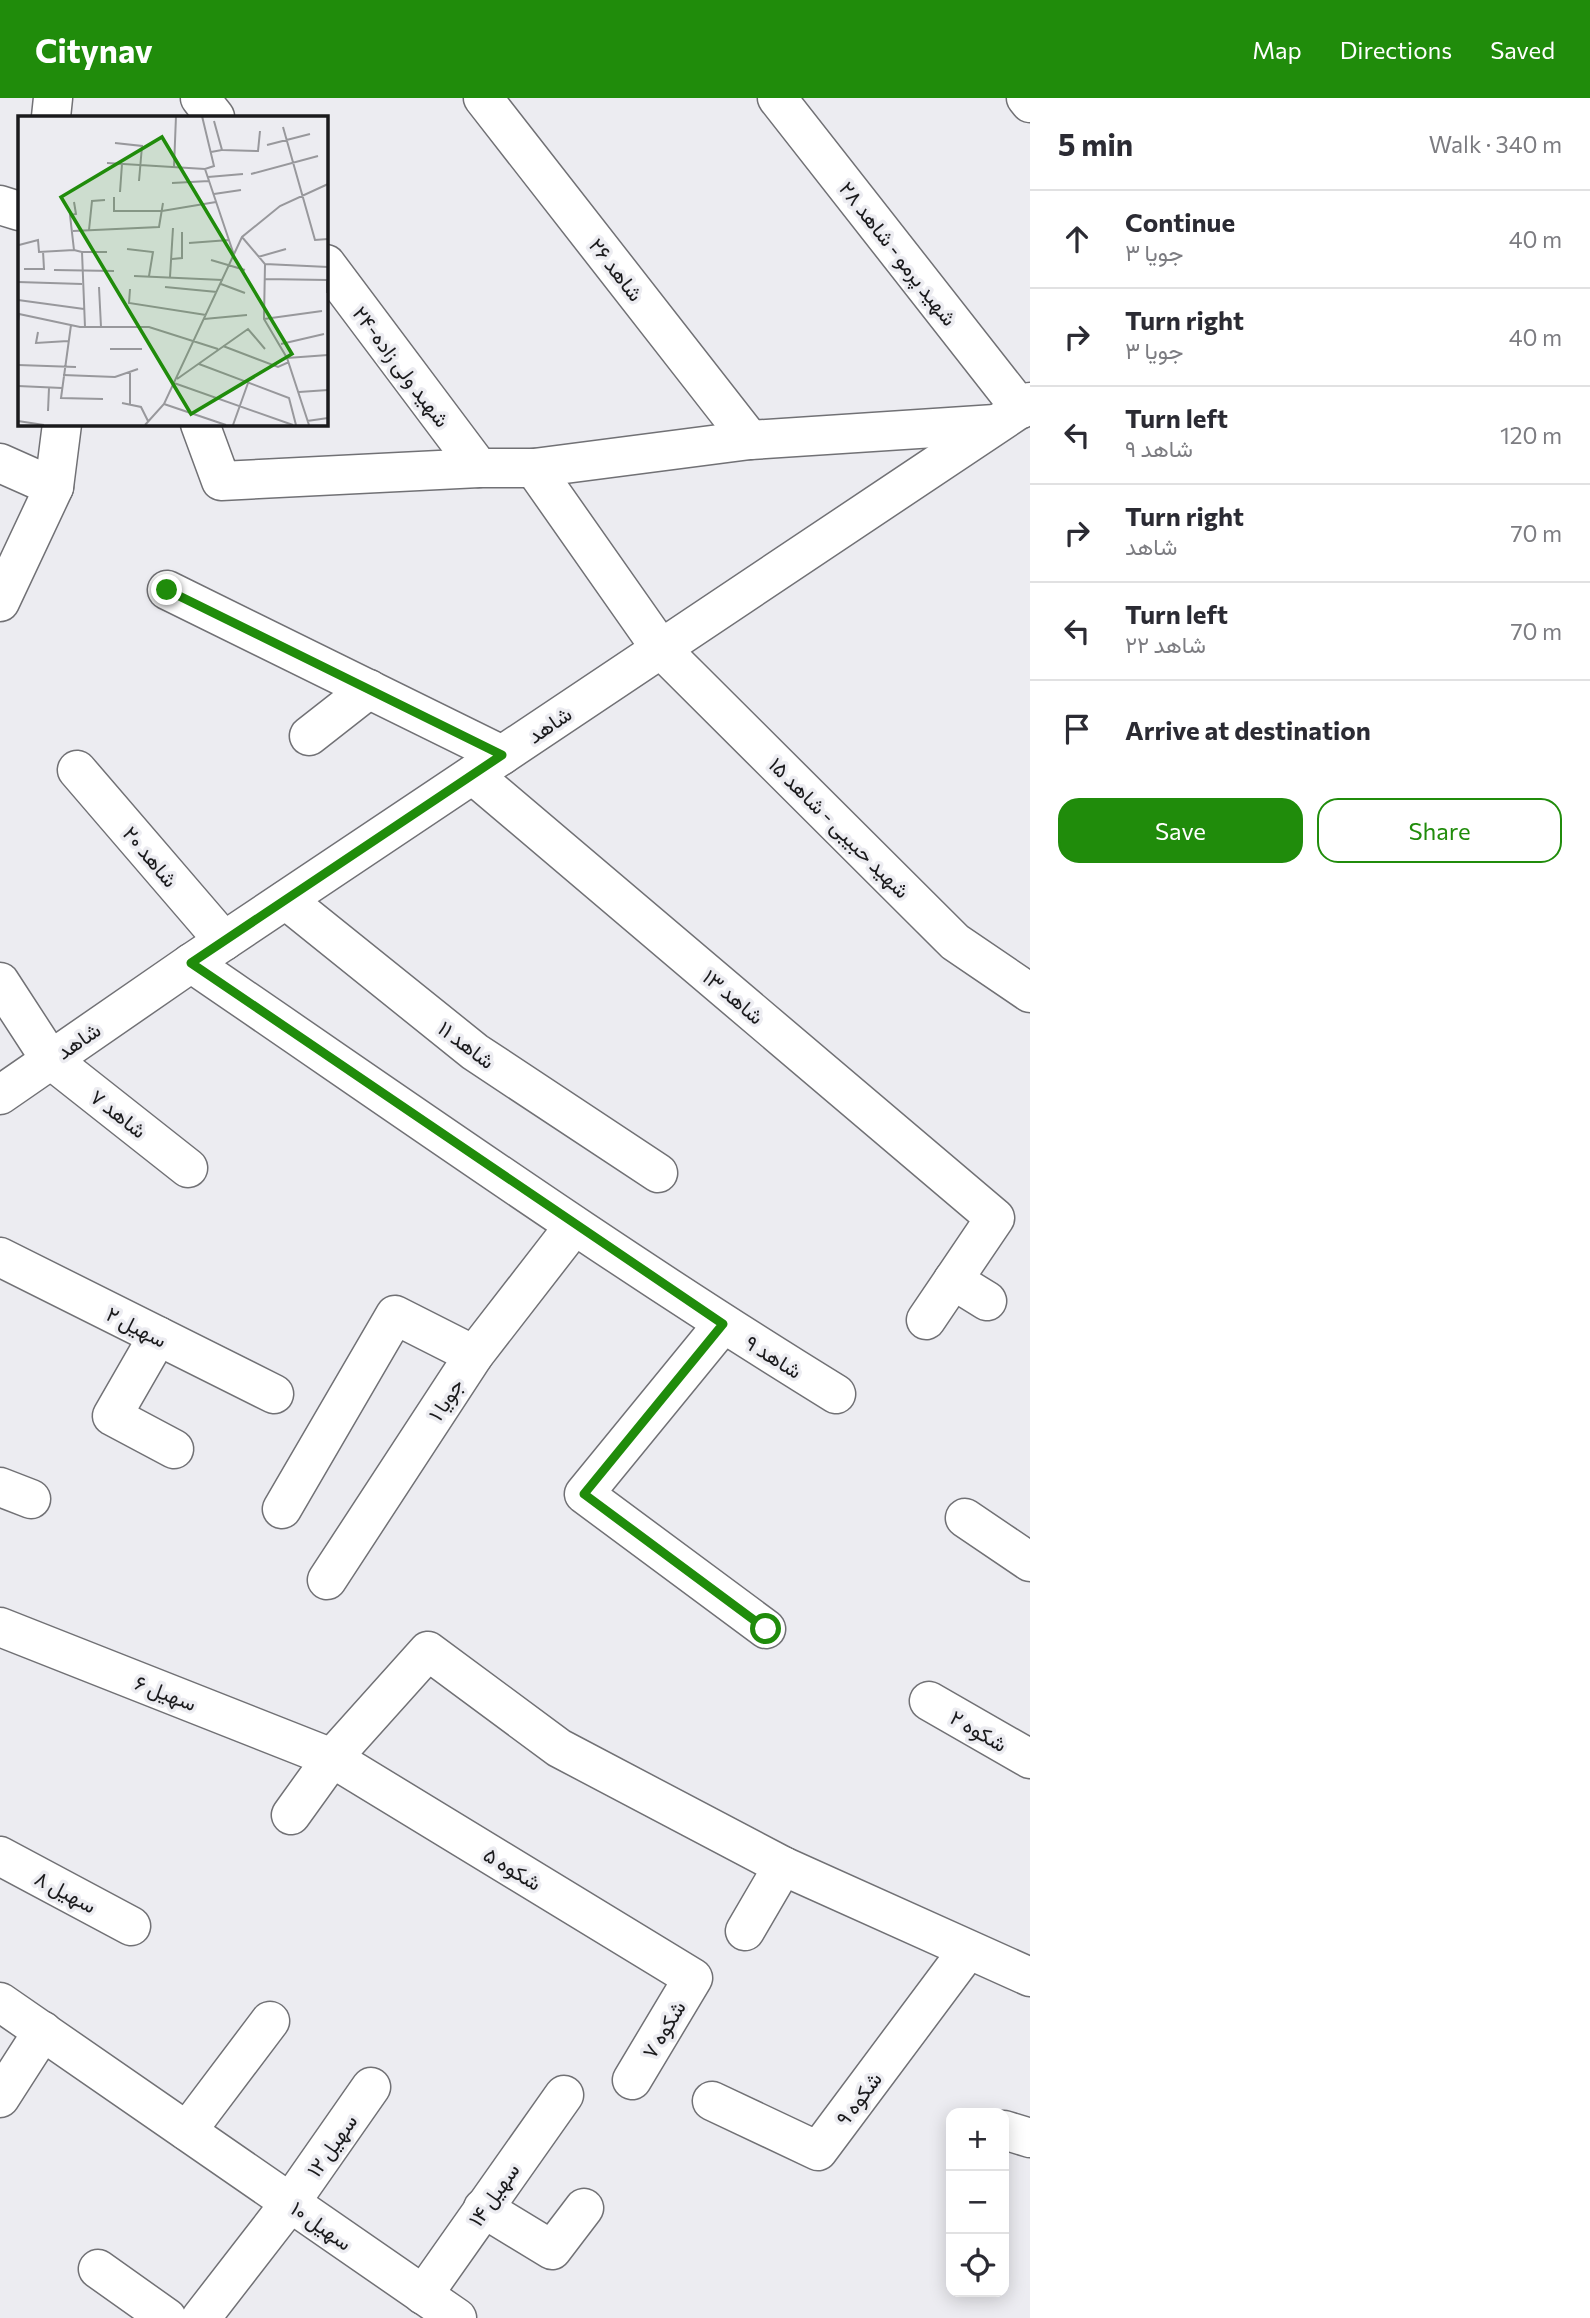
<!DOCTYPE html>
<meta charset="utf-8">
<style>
:root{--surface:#fff;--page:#f7f7f7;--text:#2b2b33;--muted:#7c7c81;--line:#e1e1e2;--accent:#208c0b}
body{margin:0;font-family:Commissioner,Vazirmatn,sans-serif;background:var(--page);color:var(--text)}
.controls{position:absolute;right:21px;bottom:21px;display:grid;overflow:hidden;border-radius:14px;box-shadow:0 4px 18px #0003}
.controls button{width:63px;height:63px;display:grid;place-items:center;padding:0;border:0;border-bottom:2px solid var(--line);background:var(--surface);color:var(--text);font:35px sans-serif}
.stop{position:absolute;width:21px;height:21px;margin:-16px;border:5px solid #208c0b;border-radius:50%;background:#fff}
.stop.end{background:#208c0b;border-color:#fff;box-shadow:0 2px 7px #0008}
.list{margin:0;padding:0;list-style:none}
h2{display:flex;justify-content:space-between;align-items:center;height:91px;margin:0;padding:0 28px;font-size:30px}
h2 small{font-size:23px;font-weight:400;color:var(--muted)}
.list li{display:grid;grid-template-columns:46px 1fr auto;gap:21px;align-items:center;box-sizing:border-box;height:98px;padding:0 28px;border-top:2px solid var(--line)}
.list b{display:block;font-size:26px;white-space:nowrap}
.list p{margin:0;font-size:23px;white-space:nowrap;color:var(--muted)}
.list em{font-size:23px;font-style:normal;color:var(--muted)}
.actions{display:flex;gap:14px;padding:21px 28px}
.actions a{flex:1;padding:16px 0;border:2px solid var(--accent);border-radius:21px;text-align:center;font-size:24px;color:var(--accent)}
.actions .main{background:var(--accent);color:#fff}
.icon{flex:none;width:38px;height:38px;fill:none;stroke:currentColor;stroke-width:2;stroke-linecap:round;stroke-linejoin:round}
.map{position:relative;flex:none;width:1030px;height:2220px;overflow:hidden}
header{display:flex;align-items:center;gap:42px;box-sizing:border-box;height:98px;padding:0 35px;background:var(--accent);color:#fff}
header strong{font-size:33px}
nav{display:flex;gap:38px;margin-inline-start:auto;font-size:24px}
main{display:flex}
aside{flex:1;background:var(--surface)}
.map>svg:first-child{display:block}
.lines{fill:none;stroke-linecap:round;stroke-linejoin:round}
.minor-casing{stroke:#717175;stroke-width:41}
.minor{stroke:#fff;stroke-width:38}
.route{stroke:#208c0b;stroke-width:9}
.labels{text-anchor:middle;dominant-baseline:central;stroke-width:7;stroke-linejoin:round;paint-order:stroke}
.street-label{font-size:21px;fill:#1a1a1c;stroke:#ececf1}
.inset-road{fill:none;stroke:#98989c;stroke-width:2}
.view{fill:#208c0b;fill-opacity:0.15;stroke:#208c0b;stroke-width:3.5}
.inset-edge{fill:none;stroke:#1a1a1c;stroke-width:3.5}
</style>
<header>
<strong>Citynav</strong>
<nav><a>Map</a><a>Directions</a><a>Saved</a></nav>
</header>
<main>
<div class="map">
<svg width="1030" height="2220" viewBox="0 0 1030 2220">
<rect width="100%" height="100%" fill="#ececf1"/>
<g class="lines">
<defs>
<g id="minor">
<path d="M200,0L215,19"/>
<path d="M483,0L750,342"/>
<path d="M777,0L1021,311"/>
<path d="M1026,0L1030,5"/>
<path d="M51,19L53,0"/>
<path d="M0,107L19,113"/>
<path d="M326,166L479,370"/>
<path d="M200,326L221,383L479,370H534L750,342L995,326"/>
<path d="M0,365L54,389"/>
<path d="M534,370L661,551L955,844L1030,895"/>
<path d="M167,492L502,657"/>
<path d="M0,504L54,389L62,326"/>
<path d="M309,638L369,591"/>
<path d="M77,672L224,843"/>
<path d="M473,677L995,1120L926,1222"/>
<path d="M286,802L475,954L658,1075"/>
<path d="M191,865C405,1011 616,1161 836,1296"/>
<path d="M0,884L50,961L188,1070"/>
<path d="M0,997L191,865L1030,304"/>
<path d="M0,1159L274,1296"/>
<path d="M953,1182L987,1203"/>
<path d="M723,1226L584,1396L766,1531"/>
<path d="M158,1238L112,1318L174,1351"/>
<path d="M0,1389L31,1401"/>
<path d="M282,1411L395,1217L474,1257"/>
<path d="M965,1420L1030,1464"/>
<path d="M327,1482L474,1257L574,1128"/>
<path d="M0,1529L332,1660L693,1880L632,1982"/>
<path d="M929,1603L1030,1661"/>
<path d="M291,1717L332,1660L428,1553L559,1650L783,1768L1030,1879"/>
<path d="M0,1758L131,1828"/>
<path d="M745,1833L783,1768"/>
<path d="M0,1904L457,2220"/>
<path d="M0,2000L43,1933"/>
<path d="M712,2003L818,2053L968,1852"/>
<path d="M1004,2032L1030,2040"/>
<path d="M187,2033L270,1923"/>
<path d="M483,2110L552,2152L584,2110"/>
<path d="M98,2171L167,2220"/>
<path d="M423,2197L564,1997"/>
<path d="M201,2220L290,2105L371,1989"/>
</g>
</defs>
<!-- minor casing -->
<use href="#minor" class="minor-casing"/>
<!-- minor -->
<use href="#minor" class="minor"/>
</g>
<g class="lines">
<!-- route -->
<path class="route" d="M167,492L502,657L191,865L723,1226L584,1396L766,1531"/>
</g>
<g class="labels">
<!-- street labels -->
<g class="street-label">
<text transform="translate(899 155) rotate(52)">شهید پرمو - شاهد ۲۸</text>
<text transform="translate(617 171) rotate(52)">شاهد ۲۶</text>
<text transform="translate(402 268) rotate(53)">شهید ولی زاده-۲۴</text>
<text transform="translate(549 626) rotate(-34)">شاهد</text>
<text transform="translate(840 729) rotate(45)">شهید حبیبی - شاهد ۱۵</text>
<text transform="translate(151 758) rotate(50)">شاهد ۲۰</text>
<text transform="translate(734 898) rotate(40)">شاهد ۱۳</text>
<text transform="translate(78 942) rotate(-34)">شاهد</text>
<text transform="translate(467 946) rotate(37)">شاهد ۱۱</text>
<text transform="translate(119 1015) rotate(38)">شاهد ۷</text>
<text transform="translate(137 1228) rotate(27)">سهیل ۲</text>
<text transform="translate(774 1258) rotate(32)">شاهد ۹</text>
<text transform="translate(445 1301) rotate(-57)">جویا ۱</text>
<text transform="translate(166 1594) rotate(21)">سهیل ۶</text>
<text transform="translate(979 1632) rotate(30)">شکوه ۲</text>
<text transform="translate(513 1770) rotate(31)">شکوه ۵</text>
<text transform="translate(66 1793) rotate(28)">سهیل ۸</text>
<text transform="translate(663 1931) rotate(-59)">شکوه ۷</text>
<text transform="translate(858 2000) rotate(-53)">شکوه ۹</text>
<text transform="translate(331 2047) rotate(-55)">سهیل ۱۲</text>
<text transform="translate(493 2096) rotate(-55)">سهیل ۱۴</text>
<text transform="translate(322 2127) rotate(35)">سهیل ۱۰</text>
</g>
</g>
<!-- overview -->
<g transform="translate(18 18)">
<rect width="310" height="310" fill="#ececf1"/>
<path class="inset-road" d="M265,11L297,124L310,123M97,27L124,30L121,65M249,29L292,18M204,34L240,35L242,15M193,36L204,34L196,5M89,47L187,53L196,50L184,0M156,51L158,0M187,53L216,139M233,58L300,40M190,61L225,58M154,67L191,65M102,76L104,48M196,78L223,74M96,81V95H144L198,86M56,86L58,98L52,99L56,134M71,114L74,85L87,84M55,115L141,111L145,87M224,121L247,148L246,203L269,242L291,309M171,127L211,124M1,129L20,124L21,136L56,134M109,133L135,136L131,160M56,134L64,136L67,211M64,136H89M240,141L268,133M154,143L164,142V116M193,144L227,154M247,148L310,151M6,153H26L25,135M36,154L96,155M116,160L205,164M152,161L155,112M246,163L309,164V177M0,166L64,168M203,168L227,177M81,171L83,211M147,171L199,176M112,173L111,187L188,199M0,184L66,193M186,203L229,199M246,203L304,195M0,205L1,198L62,211H131L200,233M53,209L43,282L85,283M20,216L18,227L50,225M263,228L306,218M205,230L260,251L271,246M92,233H124M269,242L310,239M181,248L271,282L278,309M0,249L58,251M45,259L97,261L120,253M159,263L230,213L247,233M156,267L275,309M0,270L44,272M281,276L310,274M104,287L123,291L130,305M112,288V256M146,288L208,309M30,295L31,272M0,305L26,309M289,305L310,302M127,309L146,288L224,121L262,90L310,68M215,309L230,267"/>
<path class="view" d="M144,21L274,238L173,298L43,81Z"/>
<rect width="310" height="310" class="inset-edge"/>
</g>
</svg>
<div class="controls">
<button>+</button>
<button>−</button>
<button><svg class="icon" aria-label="locate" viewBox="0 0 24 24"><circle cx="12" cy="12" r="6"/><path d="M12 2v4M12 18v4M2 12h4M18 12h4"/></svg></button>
</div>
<div class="stop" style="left:766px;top:1531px"></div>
<div class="stop end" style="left:167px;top:492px"></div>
</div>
<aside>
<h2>5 min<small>Walk · 340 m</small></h2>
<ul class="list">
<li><svg class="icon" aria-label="ahead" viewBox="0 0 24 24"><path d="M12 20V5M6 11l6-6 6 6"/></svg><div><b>Continue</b><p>جویا ۳</p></div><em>40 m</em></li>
<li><svg class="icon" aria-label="right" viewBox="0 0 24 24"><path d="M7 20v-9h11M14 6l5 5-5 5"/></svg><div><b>Turn right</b><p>جویا ۳</p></div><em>40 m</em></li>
<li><svg class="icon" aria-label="left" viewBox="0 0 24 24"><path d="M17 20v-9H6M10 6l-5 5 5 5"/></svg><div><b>Turn left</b><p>شاهد ۹</p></div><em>120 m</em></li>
<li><svg class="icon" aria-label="right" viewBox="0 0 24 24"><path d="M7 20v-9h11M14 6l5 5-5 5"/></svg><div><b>Turn right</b><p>شاهد</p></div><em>70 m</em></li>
<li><svg class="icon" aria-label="left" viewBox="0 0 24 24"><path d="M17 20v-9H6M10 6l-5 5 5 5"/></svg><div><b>Turn left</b><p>شاهد ۲۲</p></div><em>70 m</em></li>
<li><svg class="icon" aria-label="arrive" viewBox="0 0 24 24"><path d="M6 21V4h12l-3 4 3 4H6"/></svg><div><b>Arrive at destination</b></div></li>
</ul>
<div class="actions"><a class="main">Save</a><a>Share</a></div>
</aside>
</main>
